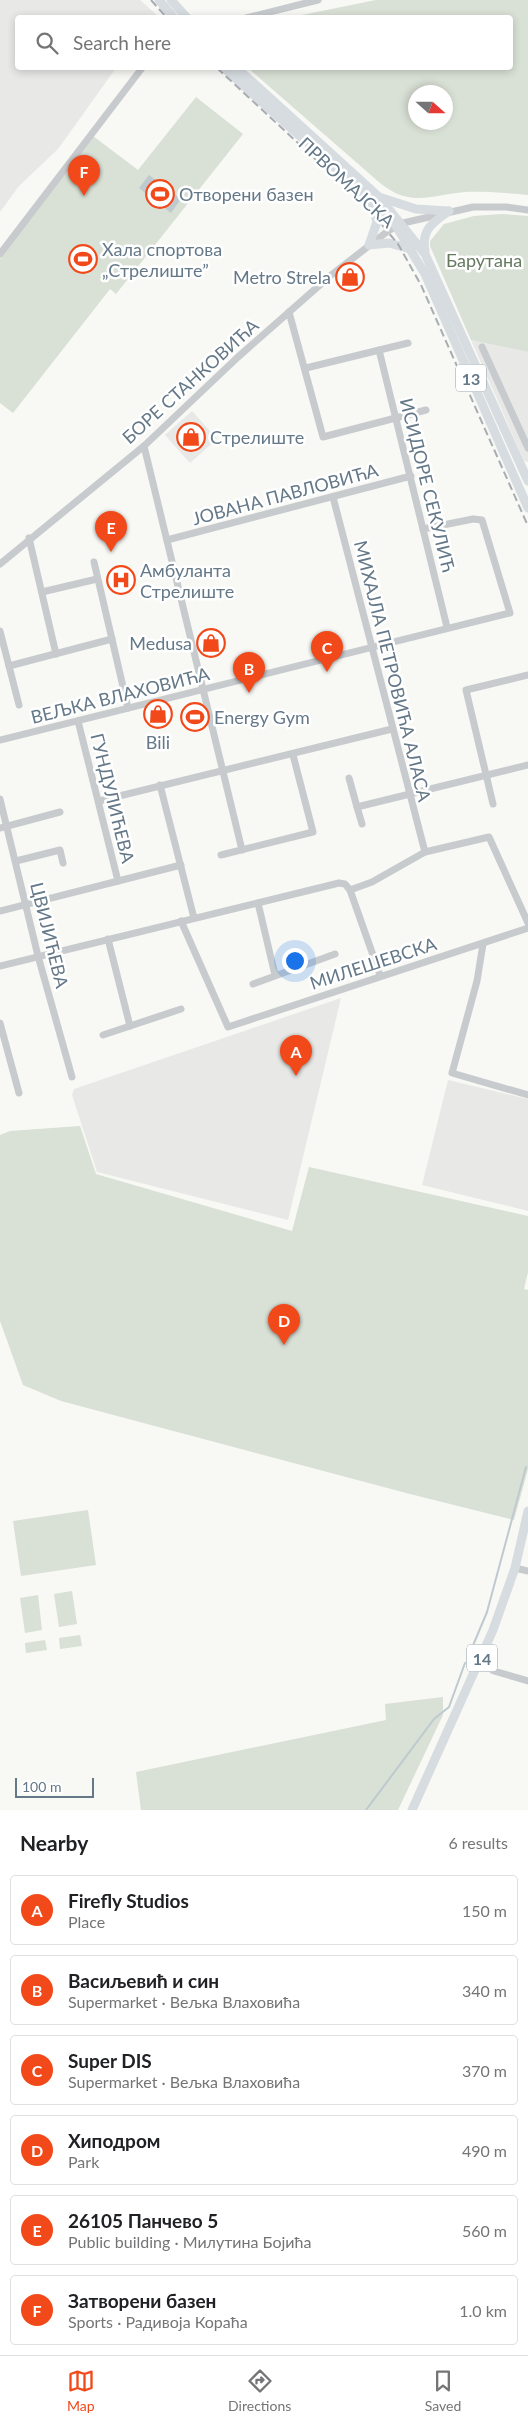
<!DOCTYPE html>
<meta charset="utf-8">
<style>
:root{--surface:#fff;--page:#f6f6f6;--text:#202124;--muted:#757577;--line:#e0e0e0;--accent:#f2491a}
body{margin:0;font-family:Lato,sans-serif;background:var(--page);color:var(--text)}
.compass{position:absolute;left:408px;top:85px;width:45px;height:45px;border-radius:50%;background:var(--surface);box-shadow:0 2px 8px #0003;rotate:111deg}
.scale{position:absolute;left:15px;bottom:12px;width:79px;box-sizing:border-box;padding-left:5px;border:2px solid #647888;border-top:0;font-size:14px;line-height:18px;white-space:nowrap;color:#647888;-webkit-text-stroke:4px #fff;paint-order:stroke}
.you{position:absolute;left:294px;top:960px;width:18px;height:18px;margin:-12px;border:4px solid #fff;border-radius:50%;background:#1a73e8;box-shadow:0 0 0 8px #1a73e833}
.badge{display:grid;place-items:center;width:32px;height:32px;border-radius:50%;background:var(--accent);color:#fff;font-size:16px;font-weight:700}
.pin{position:absolute;translate:-50% -41px;filter:drop-shadow(0 1px 2px #0008)}
.pin::after{content:'';position:absolute;top:26px;width:18px;height:15px;background:inherit;clip-path:polygon(0 0,100% 0,50% 100%)}
.list{margin:0;padding:0;list-style:none}
h2{display:flex;justify-content:space-between;align-items:center;height:65px;margin:0;padding:0 20px;font-size:21px}
h2 small{font-size:16px;font-weight:400;color:var(--muted)}
.list li{display:grid;grid-template-columns:32px 1fr auto;gap:15px;align-items:center;box-sizing:border-box;height:70px;margin:0 10px 10px;padding:0 10px;border:1px solid var(--line);border-radius:5px}
.list b{display:block;font-size:19px;white-space:nowrap}
.list p{margin:0;font-size:16px;white-space:nowrap;color:var(--muted)}
.list em{font-size:16px;font-style:normal;color:var(--muted)}
.icon{flex:none;width:28px;height:28px;fill:none;stroke:currentColor;stroke-width:2;stroke-linecap:round;stroke-linejoin:round}
.map{position:relative;flex:none;width:528px;height:1810px;overflow:hidden}
.search{position:absolute;background:var(--surface);box-shadow:0 2px 8px #0003;left:15px;right:15px;top:15px;height:55px;display:flex;align-items:center;gap:12px;box-sizing:border-box;padding:0 18px;border-radius:5px;color:var(--muted);font-size:19px}
.sheet{height:545px;background:var(--surface)}
nav{display:flex;justify-content:space-around;align-items:center;box-sizing:border-box;height:70px;border-top:1px solid var(--line);background:var(--surface);font-size:14px;color:var(--muted)}
nav a{display:grid;justify-items:center;gap:2px}
nav .on{color:var(--accent)}
.map>svg:first-child{display:block}
.built{fill:#e8e9e7}
.green{fill:#d9e0d5;fill-rule:evenodd}
.water{fill:#becacf}
.lines{fill:none;stroke-linecap:round;stroke-linejoin:round}
.stream{stroke:#becacf;stroke-width:2}
.minor{stroke:#c7cbce;stroke-width:7}
.major{stroke:#d6dce0;stroke-width:9}
.rail{stroke:#a7adb3;stroke-width:2;stroke-dasharray:8 4;stroke-linecap:butt}
.labels{text-anchor:middle;dominant-baseline:central;stroke-width:5;stroke-linejoin:round;paint-order:stroke}
.shield{fill:#fff;stroke:#92a0ac;stroke-width:1}
.shield-label{font-size:16px;font-weight:bold;fill:#647888}
.street-label{font-size:18px;fill:#647888;stroke:#fff}
.poi-label{font-size:18px;fill:#647888;stroke:#fff;text-anchor:start}
.park-label{font-size:18px;fill:#65795f;stroke:#fff}
</style>
<div class="map">
<svg width="528" height="1810" viewBox="0 0 528 1810">
<rect width="100%" height="100%" fill="#f8f8f4"/>
<!-- built -->
<g class="built">
<path d="M0,0H140L159,17L18,18V68H116L58,149L19,186L0,212Z"/>
<path d="M471,340L528,352V462L524,461Z"/>
<path d="M192,411L217,439L190,463L165,435Z"/>
<path d="M341,998L288,1220L97,1172L72,1095L74,1089Z"/>
<path d="M448,1080L528,1099V1211L422,1185Z"/>
</g>
<!-- green -->
<g class="green">
<path d="M376,0H528V195C507,193 486,191 465,192C431,195 411,208 380,183L248,68H510V18L292,17ZM416,92H446V122H416Z"/>
<path d="M196,97L243,134L116,294L110,289L13,413L0,403V259L93,136L138,170Z"/>
<path d="M502,214L528,216V352L471,340L430,246V241L444,224L474,216Z"/>
<path d="M80,1126L96,1174L292,1231L309,1167L528,1216V1272L524,1289L528,1290V1469L514,1520L410,1494L61,1401L23,1385L0,1321V1135L10,1131Z"/>
<path d="M88,1510L96,1565L21,1576L13,1521Z"/>
<path d="M72,1591L77,1624L59,1627L54,1594Z"/>
<path d="M38,1595L42,1630L25,1633L20,1598Z"/>
<path d="M80,1635L82,1646L60,1649L59,1638Z"/>
<path d="M45,1640L47,1650L26,1653L25,1643Z"/>
<path d="M443,1697V1715L398,1810H141L136,1772L386,1720L385,1704Z"/>
</g>
<!-- water -->
<path class="water" d="M149,175L181,199L171,213L139,188Z"/>
<g class="lines">
<!-- stream -->
<g class="stream">
<path d="M469,1655L487,1612L526,1467"/>
<path d="M366,1810L434,1719L449,1707L465,1663"/>
</g>
<!-- minor -->
<g class="minor">
<path d="M246,18L318,0"/>
<path d="M0,254L142,68"/>
<path d="M289,312L323,437L426,410"/>
<path d="M482,347L528,448"/>
<path d="M379,350L447,627"/>
<path d="M306,368L408,343"/>
<path d="M144,446L242,850"/>
<path d="M333,497L425,852"/>
<path d="M29,538L56,654"/>
<path d="M167,540L411,476"/>
<path d="M94,562L128,708"/>
<path d="M0,564L144,446L238,357L330,276L388,231L403,223L473,207H506L528,210"/>
<path d="M42,592L97,579"/>
<path d="M0,631L19,705"/>
<path d="M9,666L112,639"/>
<path d="M78,721L118,881"/>
<path d="M0,740L510,613L482,520L473,519L423,529"/>
<path d="M349,778L357,807L528,765"/>
<path d="M160,785L194,918"/>
<path d="M0,799L38,956L72,1077"/>
<path d="M99,801L392,729"/>
<path d="M493,804L466,690L528,675"/>
<path d="M357,807L362,824"/>
<path d="M0,828L60,812"/>
<path d="M221,855L313,832L293,755"/>
<path d="M16,861L60,850L63,863"/>
<path d="M350,890L372,882L425,852L489,837L528,923"/>
<path d="M258,903L275,975"/>
<path d="M0,911L181,865"/>
<path d="M181,921L228,1027L528,928"/>
<path d="M108,939L130,1026"/>
<path d="M483,944L477,981L452,1073L528,1095"/>
<path d="M0,966L339,883L345,884L350,890L380,975"/>
<path d="M253,984L335,954"/>
<path d="M0,1023L19,1093"/>
<path d="M103,1035L181,1009"/>
<path d="M515,1568L528,1571"/>
<path d="M480,1662L494,1671L528,1681"/>
</g>
<!-- major -->
<g class="major">
<path d="M159,0L174,18"/>
<path d="M171,0L187,18"/>
<path d="M224,68L370,199L396,226L425,274L528,508"/>
<path d="M237,68L379,197L425,254L528,481"/>
<path d="M382,198L416,209L449,211"/>
<path d="M372,203L377,222L369,245L389,243L411,249"/>
<path d="M425,251C421,230 433,222 449,211"/>
<path d="M412,1810L493,1630L515,1568L528,1511"/>
</g>
<!-- rail -->
<g class="rail">
<path d="M151,0L167,18"/>
<path d="M217,68L366,206L398,244L421,285L528,526"/>
</g>
</g>
<!-- icons -->
<defs>
<symbol id="stadium-ring" viewBox="-11 -11 22 22"><circle r="9.5" fill="#fff" stroke="#f2491a" stroke-width="1.5"/><path d="M0-5a6.5 5 0 1 0 0 10a6.5 5 0 1 0 0-10ZM-3.5-1.8h7v3.6h-7Z" fill="#f2491a"/></symbol>
<symbol id="shop-ring" viewBox="-11 -11 22 22"><circle r="9.5" fill="#fff" stroke="#f2491a" stroke-width="1.5"/><path d="M-5-2.5h2.3a2.7 3.5 0 0 1 5.4 0H5L5.5 6h-11ZM-1.5-2.5h3a1.5 2.3 0 0 0-3 0Z" fill="#f2491a"/></symbol>
<symbol id="hospital-ring" viewBox="-11 -11 22 22"><circle r="9.5" fill="#fff" stroke="#f2491a" stroke-width="1.5"/><path d="M-5-5h3v3.5h4V-5h3V5h-3V1.5h-4V5h-3Z" fill="#f2491a"/></symbol>
</defs>
<g fill-rule="evenodd">
<use href="#stadium-ring" x="144" y="178" width="32" height="32"/>
<use href="#stadium-ring" x="67" y="243" width="32" height="32"/>
<use href="#shop-ring" x="334" y="261" width="32" height="32"/>
<use href="#shop-ring" x="175" y="421" width="32" height="32"/>
<use href="#hospital-ring" x="105" y="564" width="32" height="32"/>
<use href="#shop-ring" x="195" y="627" width="32" height="32"/>
<use href="#shop-ring" x="142" y="698" width="32" height="32"/>
<use href="#stadium-ring" x="179" y="701" width="32" height="32"/>
</g>
<g class="labels">
<!-- shield labels -->
<g class="shield">
<rect x="456" y="364.5" width="30" height="27" rx="4"/>
<rect x="467" y="1644.5" width="30" height="27" rx="4"/>
</g>
<g class="shield-label">
<text x="471" y="378">13</text>
<text x="482" y="1658">14</text>
</g>
<!-- street labels -->
<g class="street-label">
<text transform="translate(347 182) rotate(43)">ПРВОМАЈСКА</text>
<text transform="translate(190 381) rotate(-42)">БОРЕ СТАНКОВИЋА</text>
<text transform="translate(428 485) rotate(76)">ИСИДОРЕ СЕКУЛИЋ</text>
<text transform="translate(285 494) rotate(-15)">ЈОВАНА ПАВЛОВИЋА</text>
<text transform="translate(393 671) rotate(76)">МИХАЈЛА ПЕТРОВИЋА АЛАСА</text>
<text transform="translate(120 695) rotate(-14)">ВЕЉКА ВЛАХОВИЋА</text>
<text transform="translate(113 798) rotate(76)">ГУНДУЛИЋЕВА</text>
<text transform="translate(50 935) rotate(76)">ЦВИЈИЋЕВА</text>
<text transform="translate(373 963) rotate(-18)">МИЛЕШЕВСКА</text>
</g>
<!-- poi labels -->
<g class="poi-label">
<text x="179" y="194">Отворени базен</text>
<text x="102" y="249">Хала спортова<tspan x="102" dy="21">„Стрелиште”</tspan></text>
<text x="331" y="277" text-anchor="end">Metro Strela</text>
<text x="210" y="437">Стрелиште</text>
<text x="140" y="570">Амбуланта<tspan x="140" dy="21">Стрелиште</tspan></text>
<text x="192" y="643" text-anchor="end">Medusa</text>
<text x="214" y="717">Energy Gym</text>
<text x="158" y="742" text-anchor="middle">Bili</text>
</g>
<!-- park labels -->
<g class="park-label">
<text x="484" y="260">Барутана</text>
</g>
</g>
</svg>
<svg class="compass" viewBox="-18 -18 36 36"><path d="M0-13l5 13h-10z" fill="#e53935"/><path d="M0 13l5-13h-10z" fill="#757577"/></svg>
<div class="scale">100 m</div>
<div class="you"></div>
<div class="pin badge" style="left:296px;top:1076px">A</div>
<div class="pin badge" style="left:249px;top:693px">B</div>
<div class="pin badge" style="left:327px;top:672px">C</div>
<div class="pin badge" style="left:284px;top:1345px">D</div>
<div class="pin badge" style="left:111px;top:552px">E</div>
<div class="pin badge" style="left:84px;top:196px">F</div>
<div class="search"><svg class="icon" aria-label="search" viewBox="0 0 24 24"><circle cx="10" cy="10" r="6"/><path d="M15 15l6 6"/></svg>Search here</div>
</div>
<section class="sheet">
<h2>Nearby<small>6 results</small></h2>
<ul class="list">
<li><span class="badge">A</span><div><b>Firefly Studios</b><p>Place</p></div><em>150 m</em></li>
<li><span class="badge">B</span><div><b>Васиљевић и син</b><p>Supermarket · Вељка Влаховића</p></div><em>340 m</em></li>
<li><span class="badge">C</span><div><b>Super DIS</b><p>Supermarket · Вељка Влаховића</p></div><em>370 m</em></li>
<li><span class="badge">D</span><div><b>Хиподром</b><p>Park</p></div><em>490 m</em></li>
<li><span class="badge">E</span><div><b>26105 Панчево 5</b><p>Public building · Милутина Бојића</p></div><em>560 m</em></li>
<li><span class="badge">F</span><div><b>Затворени базен</b><p>Sports · Радивоја Кораћа</p></div><em>1.0 km</em></li>
</ul>
</section>
<nav>
<a class="on"><svg class="icon" aria-label="map" viewBox="0 0 24 24"><path d="M3 6l6-2 6 2 6-2v14l-6 2-6-2-6 2zM9 4v14M15 6v14"/></svg>Map</a>
<a><svg class="icon" aria-label="directions" viewBox="0 0 24 24"><path d="M12 3l9 9-9 9-9-9zM9 14v-3h6M13 9l2 2-2 2"/></svg>Directions</a>
<a><svg class="icon" aria-label="saved" viewBox="0 0 24 24"><path d="M7 4h10v16l-5-4-5 4z"/></svg>Saved</a>
</nav>
